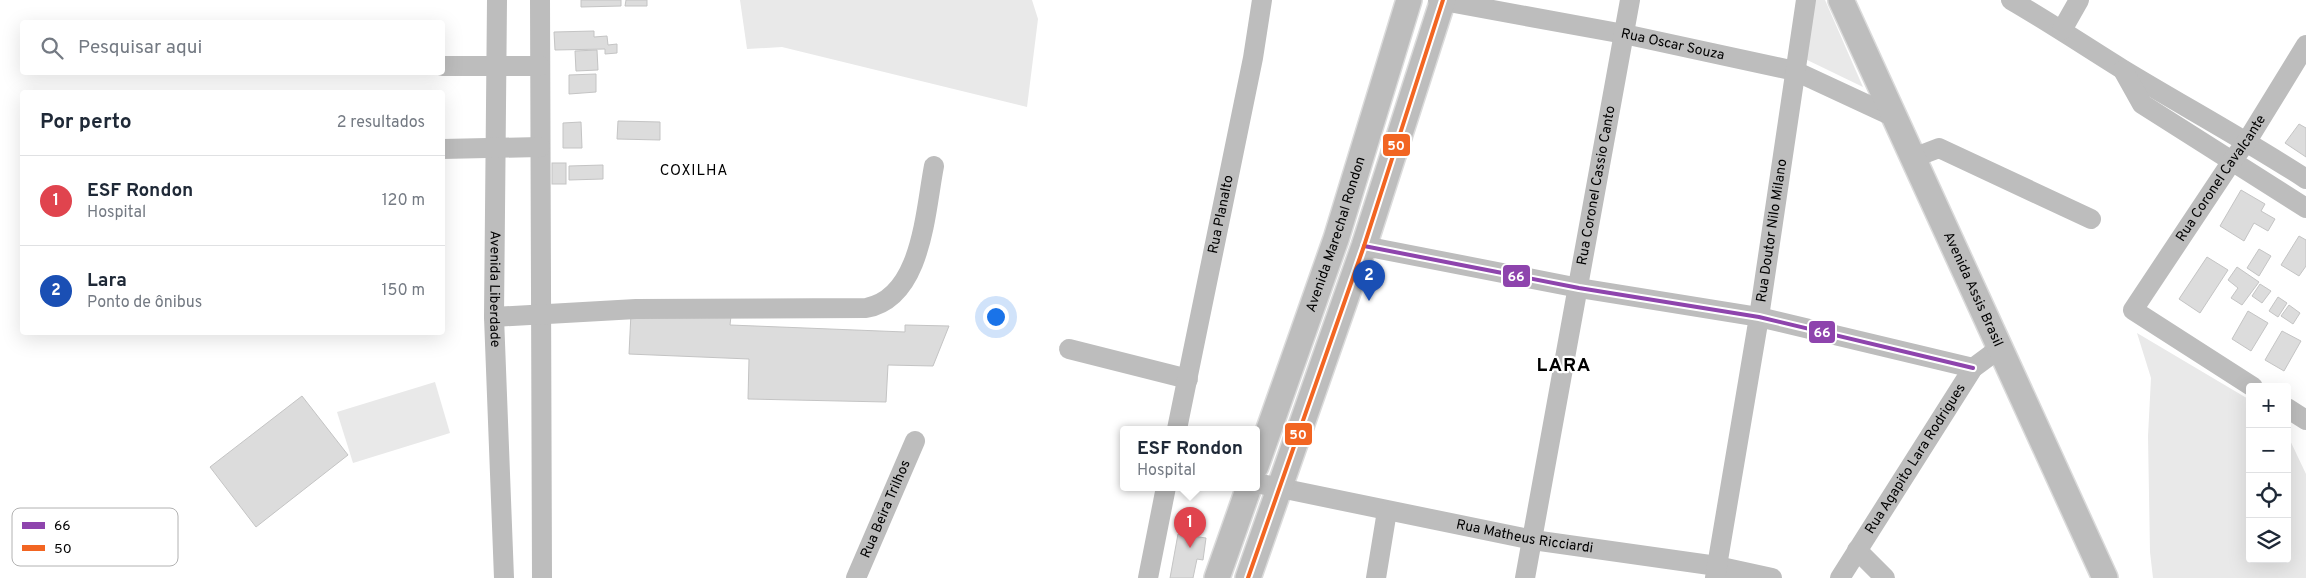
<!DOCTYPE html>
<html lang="pt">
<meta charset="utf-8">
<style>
:root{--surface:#fff;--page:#f2f2f3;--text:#1f2937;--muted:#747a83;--line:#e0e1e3;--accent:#db2777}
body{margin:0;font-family:Overpass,sans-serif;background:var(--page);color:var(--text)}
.controls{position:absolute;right:15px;bottom:15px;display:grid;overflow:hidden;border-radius:5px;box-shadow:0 5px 20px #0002}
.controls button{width:45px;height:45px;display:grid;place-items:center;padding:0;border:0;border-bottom:1px solid var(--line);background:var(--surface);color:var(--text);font:25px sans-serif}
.you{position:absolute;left:995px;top:316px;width:18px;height:18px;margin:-12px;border:4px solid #fff;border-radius:50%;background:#1a73e8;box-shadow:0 0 0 8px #1a73e833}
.badge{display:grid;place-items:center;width:32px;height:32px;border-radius:50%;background:var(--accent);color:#fff;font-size:16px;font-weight:700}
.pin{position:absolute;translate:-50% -41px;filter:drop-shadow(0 1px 2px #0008)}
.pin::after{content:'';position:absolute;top:26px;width:18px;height:15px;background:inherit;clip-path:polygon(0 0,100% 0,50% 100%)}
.popup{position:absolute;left:1120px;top:426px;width:140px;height:65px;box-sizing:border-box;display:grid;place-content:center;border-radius:5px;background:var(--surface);filter:drop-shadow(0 1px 4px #0005);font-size:16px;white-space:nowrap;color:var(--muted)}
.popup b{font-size:19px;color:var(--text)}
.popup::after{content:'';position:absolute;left:50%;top:100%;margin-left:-10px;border:10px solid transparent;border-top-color:var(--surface)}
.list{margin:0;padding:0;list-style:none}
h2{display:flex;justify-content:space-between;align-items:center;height:65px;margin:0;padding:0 20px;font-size:21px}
h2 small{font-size:16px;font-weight:400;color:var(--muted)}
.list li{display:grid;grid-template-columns:32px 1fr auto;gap:15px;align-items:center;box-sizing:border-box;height:90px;padding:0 20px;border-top:1px solid var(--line)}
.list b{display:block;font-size:19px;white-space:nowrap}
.list p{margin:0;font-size:16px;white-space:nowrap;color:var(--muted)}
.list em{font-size:16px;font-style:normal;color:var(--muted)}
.icon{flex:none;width:28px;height:28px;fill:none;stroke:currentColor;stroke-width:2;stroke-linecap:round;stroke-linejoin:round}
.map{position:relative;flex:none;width:2306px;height:578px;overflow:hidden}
.search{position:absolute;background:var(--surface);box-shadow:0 5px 20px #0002;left:20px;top:20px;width:425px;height:55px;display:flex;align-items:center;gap:12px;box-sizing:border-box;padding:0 18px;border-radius:5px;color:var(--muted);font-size:19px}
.panel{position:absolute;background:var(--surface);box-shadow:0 5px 20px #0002;left:20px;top:90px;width:425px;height:245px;border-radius:5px}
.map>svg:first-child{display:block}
.green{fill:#e9e9e9}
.building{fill:#dcdcdc;stroke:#c4c4c4}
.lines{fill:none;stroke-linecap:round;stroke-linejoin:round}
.major-casing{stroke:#dbdbdb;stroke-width:28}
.minor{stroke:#bdbdbd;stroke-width:20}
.major{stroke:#bdbdbd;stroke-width:25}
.bus-1-casing{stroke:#fff;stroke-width:8}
.bus-2-casing{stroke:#fff;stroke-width:8}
.bus-1{stroke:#8e44ad;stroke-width:4}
.bus-2{stroke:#f26522;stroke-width:4}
.labels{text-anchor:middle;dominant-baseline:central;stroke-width:4.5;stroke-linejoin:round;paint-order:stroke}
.street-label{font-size:14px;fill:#000;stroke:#fff}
.neighbourhood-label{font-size:15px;letter-spacing:1px;fill:#000;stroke:#fff}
.district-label{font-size:19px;font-weight:bold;letter-spacing:1px;fill:#000;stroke:#fff}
.key{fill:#fff;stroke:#b2b2b2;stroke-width:1}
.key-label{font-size:14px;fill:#000}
.line-badge{stroke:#fff;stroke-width:2}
.badge-label{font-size:14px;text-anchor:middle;font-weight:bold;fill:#fff}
</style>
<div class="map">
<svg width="2306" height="578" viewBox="0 0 2306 578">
<rect width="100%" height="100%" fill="#fff"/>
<!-- green -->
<g class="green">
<path d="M740,0H1032L1038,19L1027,107L782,47L747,49Z"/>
<path d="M1810,0H1825L1863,87L1801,57Z"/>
<path d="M2137,333L2250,400V559H2287V434L2306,474V578H2153L2150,552L2148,436L2151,378Z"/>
<path d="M435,382L450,433L353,463L337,412Z"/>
</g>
<!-- building -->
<g class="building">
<path d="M581,0H621V6L581,7Z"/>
<path d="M626,0H647V6H625Z"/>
<path d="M594,31V37L607,36L608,45L617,44V53L605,54V49L555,50L554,32Z"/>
<path d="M597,50L598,70L576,71L575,51Z"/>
<path d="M596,74V92L569,94V75Z"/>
<path d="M618,121L660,122V140L617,139Z"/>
<path d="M581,122L582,148H563V123Z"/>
<path d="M2299,124L2306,128V157L2285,143Z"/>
<rect x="552" y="163" width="14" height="21"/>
<path d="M603,165V179L569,180V166Z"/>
<path d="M2241,190L2265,204L2261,211L2275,219L2268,231L2254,223L2244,241L2220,226Z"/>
<path d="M2299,236L2306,240V266L2299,276L2281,265Z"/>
<path d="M2259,249L2271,256L2259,276L2247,268Z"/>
<path d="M2207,257L2228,270L2200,313L2179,299Z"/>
<path d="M2237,267L2259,282L2242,305L2231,298L2238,288L2228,280Z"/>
<path d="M2260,284L2271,291L2262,303L2252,296Z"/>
<path d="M2278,297L2287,303L2278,317L2269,311Z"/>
<path d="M2289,305L2300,313L2293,324L2281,316Z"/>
<path d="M2248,311L2268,323L2251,351L2232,339Z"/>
<path d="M631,313L731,316L730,325L905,332V325L949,326L933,366L888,365L886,402L748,399L749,359L629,354Z"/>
<path d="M2282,331L2301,341L2284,371L2265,360Z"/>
<path d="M302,396L348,455L256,527L210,467Z"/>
<path d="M1178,534L1206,538L1203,560L1197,559L1193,578H1170Z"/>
</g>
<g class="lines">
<defs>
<g id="major">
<path id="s10" d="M1841,0L2105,578"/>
<path id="s11" d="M1256,466L1336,239L1409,0"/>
<path d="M1217,578L1249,487"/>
<path d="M1248,578L1364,246L1443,0"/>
</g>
</defs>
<!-- major casing -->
<use href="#major" class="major-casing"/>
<!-- minor -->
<g class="minor">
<path id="s1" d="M497,0L494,317L504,578"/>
<path d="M540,0L542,578"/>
<path id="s2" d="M1438,0L1624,34L1795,71L1894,117"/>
<path d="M2011,0C2049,22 2085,46 2122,69C2183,106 2246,140 2306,179"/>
<path d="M2062,30L2079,0"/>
<path d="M442,66H540"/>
<path d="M2123,70L2142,104L2306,208"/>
<path d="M442,149L540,147"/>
<path d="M1913,158L1939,148L2091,219"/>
<path d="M1364,246L1579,288L1759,317L1973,368"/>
<path d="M494,317L636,309L866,308C922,298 925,212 934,166"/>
<path d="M1069,349L1188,379"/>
<path id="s3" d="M2253,387L2133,310L2232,161L2247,141L2306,45"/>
<path d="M2287,408L2306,420"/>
<path id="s4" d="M1177,429L1253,58L1262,0"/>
<path id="s5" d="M1256,483L1533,540L1717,566L1772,578"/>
<path d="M1857,550L1885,578"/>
<path id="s6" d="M856,578L915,441"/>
<path d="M1148,578L1166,487"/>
<path d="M1376,578L1387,511"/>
<path id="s7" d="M1525,578L1630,0"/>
<path id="s8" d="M1715,578L1759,317L1806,0"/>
<path id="s9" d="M1840,578L1973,368L2000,348"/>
</g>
<!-- major -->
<use href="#major" class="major"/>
<defs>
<path id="bus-1" d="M1364,246L1579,288L1759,317L1973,368"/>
<path id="bus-2" d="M1248,578L1364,246L1443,0"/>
</defs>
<!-- bus-1 casing -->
<use href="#bus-1" class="bus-1-casing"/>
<!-- bus-2 casing -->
<use href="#bus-2" class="bus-2-casing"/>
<!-- bus-1 -->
<use href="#bus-1" class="bus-1"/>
<!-- bus-2 -->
<use href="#bus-2" class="bus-2"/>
</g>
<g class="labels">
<!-- street labels -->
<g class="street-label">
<text stroke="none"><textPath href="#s2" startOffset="239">Rua Oscar Souza</textPath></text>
<text stroke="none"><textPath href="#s3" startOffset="301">Rua Coronel Cavalcante</textPath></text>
<text stroke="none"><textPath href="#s7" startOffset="399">Rua Coronel Cassio Canto</textPath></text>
<text stroke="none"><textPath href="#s4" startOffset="219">Rua Planalto</textPath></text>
<text stroke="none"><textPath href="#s8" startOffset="352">Rua Doutor Nilo Milano</textPath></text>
<text stroke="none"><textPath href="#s11" startOffset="245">Avenida Marechal Rondon</textPath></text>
<text stroke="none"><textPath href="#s1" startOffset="289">Avenida Liberdade</textPath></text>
<text stroke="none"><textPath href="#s10" startOffset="318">Avenida Assis Brasil</textPath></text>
<text stroke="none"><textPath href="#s9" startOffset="141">Rua Agapito Lara Rodrigues</textPath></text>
<text stroke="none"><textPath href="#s6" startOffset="75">Rua Beira Trilhos</textPath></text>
<text stroke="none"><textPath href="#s5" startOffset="274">Rua Matheus Ricciardi</textPath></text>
</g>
<!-- neighbourhood labels -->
<g class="neighbourhood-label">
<text x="694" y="171">COXILHA</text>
</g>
<!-- district labels -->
<g class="district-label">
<text x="1564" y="366">LARA</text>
</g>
</g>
<!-- legend -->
<rect x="12" y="508" width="166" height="58" rx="8" class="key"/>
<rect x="22" y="522" width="23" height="7" fill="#8e44ad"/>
<rect x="22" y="545" width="23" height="6" fill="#f26522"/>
<g class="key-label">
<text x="54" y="530">66</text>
<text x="54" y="553">50</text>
</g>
<g class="line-badge">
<rect x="1382" y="133" width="29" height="24" rx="5" fill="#f26522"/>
<rect x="1502" y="264" width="29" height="24" rx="5" fill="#8e44ad"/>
<rect x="1808" y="320" width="28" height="24" rx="5" fill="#8e44ad"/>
<rect x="1284" y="422" width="29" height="24" rx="5" fill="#f26522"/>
</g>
<g class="badge-label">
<text x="1396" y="150">50</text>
<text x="1516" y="281">66</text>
<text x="1822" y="337">66</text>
<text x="1298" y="439">50</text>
</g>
</svg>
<div class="controls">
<button>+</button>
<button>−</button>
<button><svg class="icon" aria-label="locate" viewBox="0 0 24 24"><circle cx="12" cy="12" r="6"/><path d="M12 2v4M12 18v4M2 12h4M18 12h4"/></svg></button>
<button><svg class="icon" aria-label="layers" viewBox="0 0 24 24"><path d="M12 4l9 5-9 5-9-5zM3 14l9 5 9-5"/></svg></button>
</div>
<div class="you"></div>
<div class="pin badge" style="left:1190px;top:548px;background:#e0444e">1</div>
<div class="popup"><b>ESF Rondon</b>Hospital</div>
<div class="pin badge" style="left:1369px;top:301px;background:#1a4fb4">2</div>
<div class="search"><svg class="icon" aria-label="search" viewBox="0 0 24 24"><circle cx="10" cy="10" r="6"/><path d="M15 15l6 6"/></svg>Pesquisar aqui</div>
<section class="panel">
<h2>Por perto<small>2 resultados</small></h2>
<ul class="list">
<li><span class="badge" style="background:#e0444e">1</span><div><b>ESF Rondon</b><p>Hospital</p></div><em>120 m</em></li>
<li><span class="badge" style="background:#1a4fb4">2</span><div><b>Lara</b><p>Ponto de ônibus</p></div><em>150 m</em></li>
</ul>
</section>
</div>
